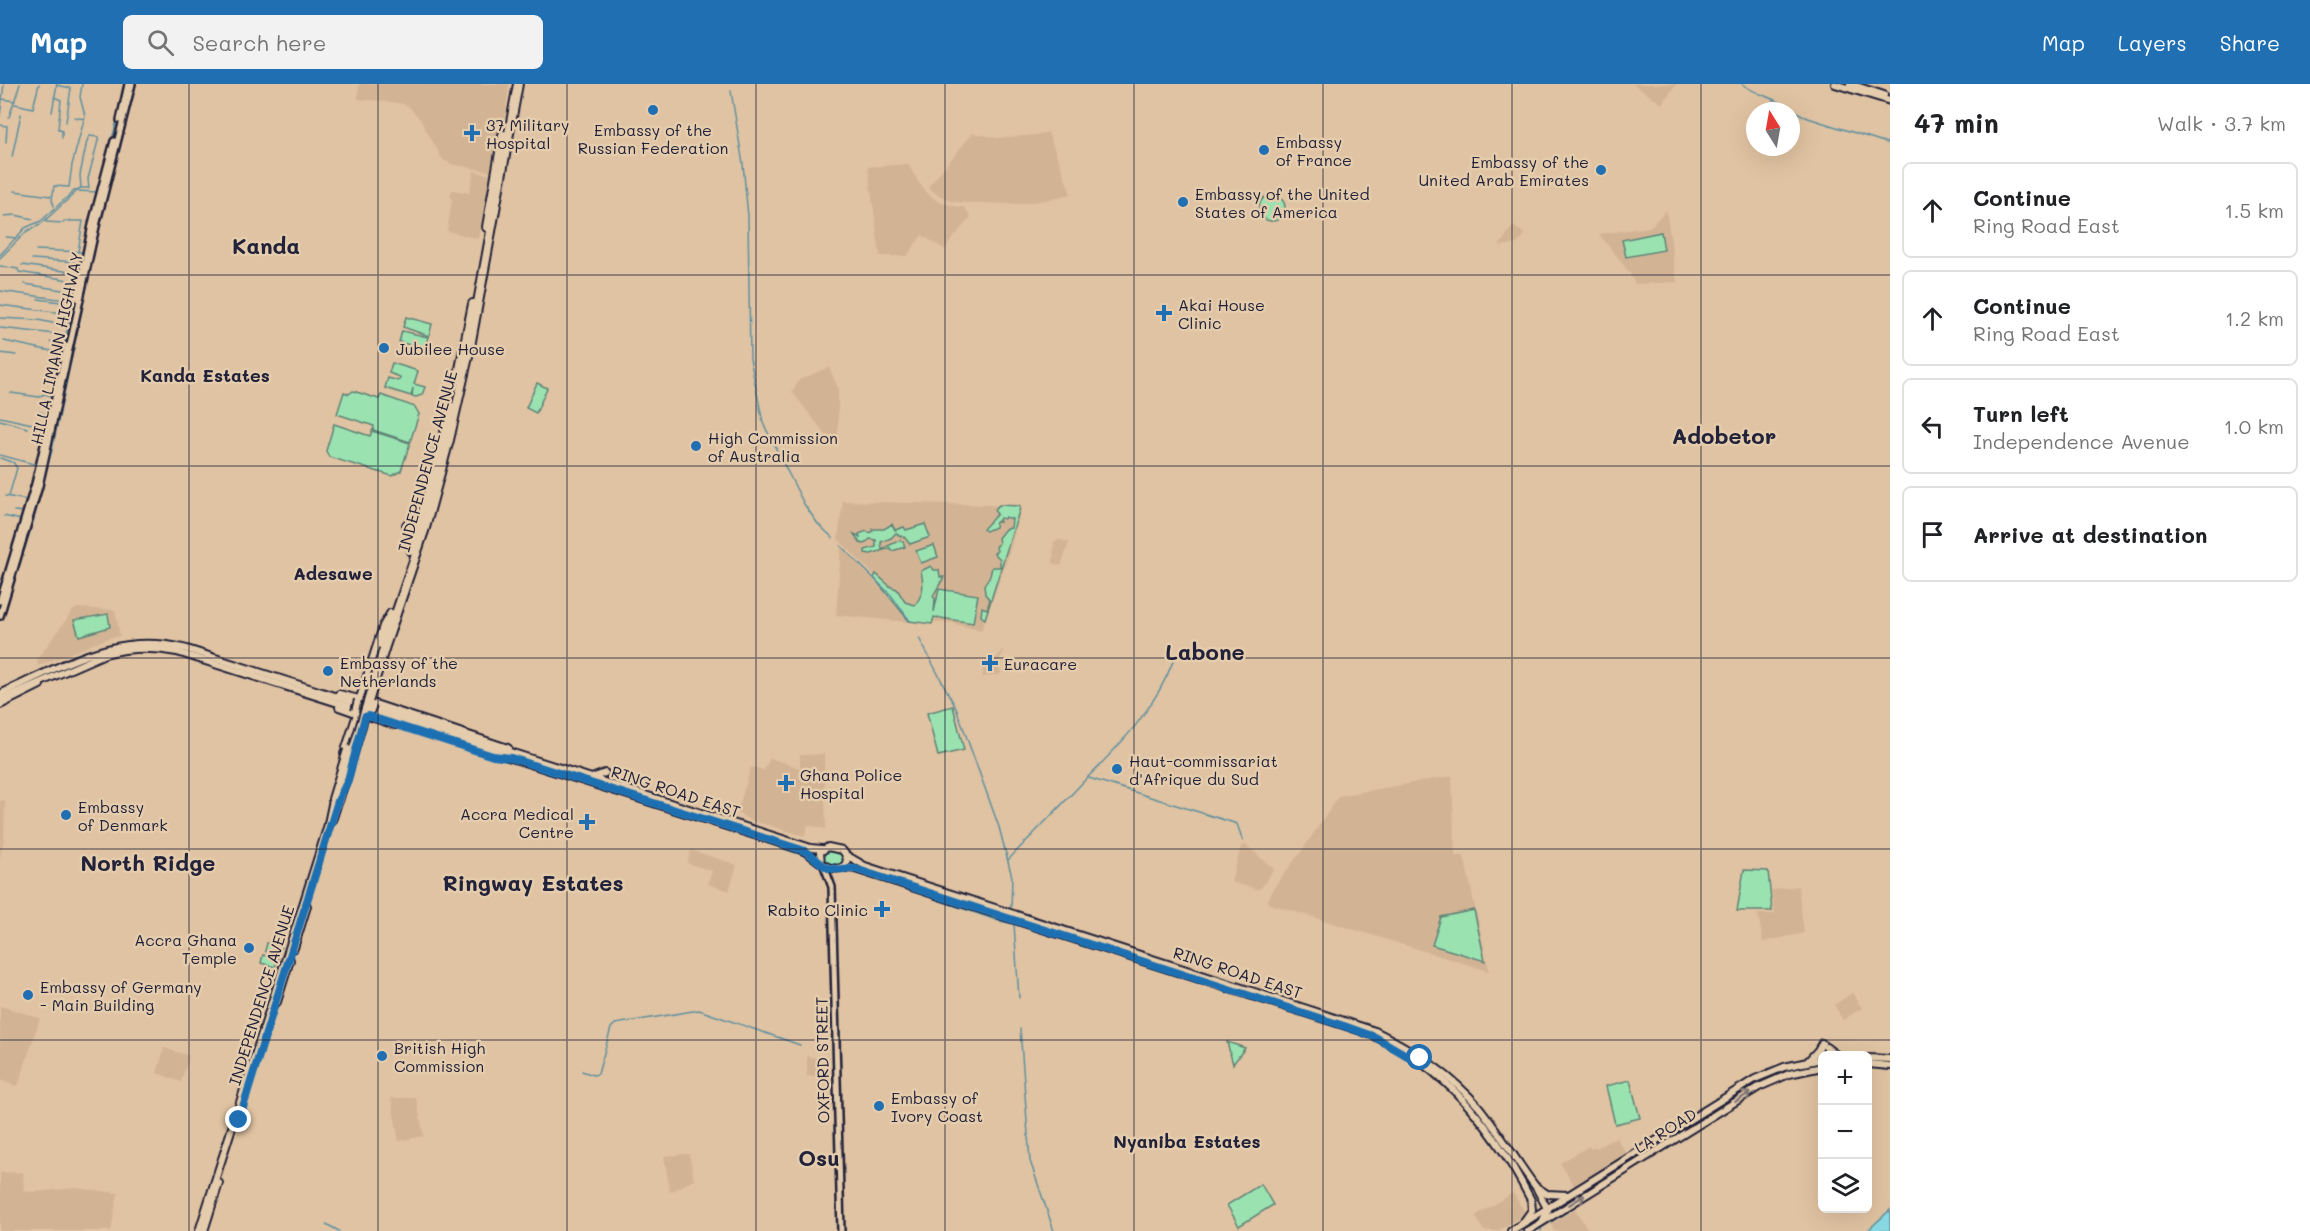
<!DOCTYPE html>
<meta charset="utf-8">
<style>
:root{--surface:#fff;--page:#f2f2f2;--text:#202124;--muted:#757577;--line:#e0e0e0;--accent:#1f6fb2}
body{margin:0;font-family:Mali,sans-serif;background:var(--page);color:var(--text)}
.controls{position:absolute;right:18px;bottom:18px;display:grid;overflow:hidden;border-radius:9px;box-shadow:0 6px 24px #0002}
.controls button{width:54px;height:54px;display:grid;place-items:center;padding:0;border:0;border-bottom:2px solid var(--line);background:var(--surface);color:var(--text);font:30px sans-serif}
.compass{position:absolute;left:1746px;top:18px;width:54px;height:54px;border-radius:50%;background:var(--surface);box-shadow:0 6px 24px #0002;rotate:349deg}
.stop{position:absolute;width:18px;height:18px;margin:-14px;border:4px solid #1f6fb2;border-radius:50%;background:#fff}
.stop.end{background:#1f6fb2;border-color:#fff;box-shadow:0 2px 6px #0008}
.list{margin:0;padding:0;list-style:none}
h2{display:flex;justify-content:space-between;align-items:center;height:78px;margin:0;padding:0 24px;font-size:26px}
h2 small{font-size:20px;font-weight:400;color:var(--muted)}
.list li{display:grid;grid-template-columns:39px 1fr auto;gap:18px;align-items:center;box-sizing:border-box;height:96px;margin:0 12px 12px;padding:0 12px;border:2px solid var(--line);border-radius:9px}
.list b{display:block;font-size:22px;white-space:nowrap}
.list p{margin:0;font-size:20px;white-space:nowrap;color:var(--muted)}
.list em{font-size:20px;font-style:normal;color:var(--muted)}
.icon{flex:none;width:33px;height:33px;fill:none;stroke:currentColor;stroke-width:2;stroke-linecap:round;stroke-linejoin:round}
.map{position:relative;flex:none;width:1890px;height:1147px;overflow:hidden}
header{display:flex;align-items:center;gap:36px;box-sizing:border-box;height:84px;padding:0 30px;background:var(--accent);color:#fff}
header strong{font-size:28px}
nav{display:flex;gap:33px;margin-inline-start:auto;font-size:21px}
.search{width:420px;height:54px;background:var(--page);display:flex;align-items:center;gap:15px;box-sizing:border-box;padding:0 21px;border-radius:9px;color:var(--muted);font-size:22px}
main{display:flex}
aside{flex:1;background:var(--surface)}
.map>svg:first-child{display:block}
.built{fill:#d2b495}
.green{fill:#9ae3b1;stroke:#5e8276;stroke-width:1.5}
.water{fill:#88d9e3;stroke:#5f90a0;stroke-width:1.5}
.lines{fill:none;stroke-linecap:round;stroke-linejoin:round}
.stream{stroke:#5f90a0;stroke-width:1.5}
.secondary-casing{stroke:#22223b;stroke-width:10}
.primary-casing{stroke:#22223b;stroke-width:10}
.highway-casing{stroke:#22223b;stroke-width:12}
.secondary{stroke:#e4ccac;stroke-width:5}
.primary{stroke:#e4ccac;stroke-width:6}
.highway{stroke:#e4ccac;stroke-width:8}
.primary-bridge-casing{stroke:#22223b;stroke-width:10;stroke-linecap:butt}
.highway-bridge-casing{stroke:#22223b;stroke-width:12;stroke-linecap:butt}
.primary-bridge{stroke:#e4ccac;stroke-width:6}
.highway-bridge{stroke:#e4ccac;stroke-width:8}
.oneway{stroke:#837774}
.route{stroke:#1f6fb2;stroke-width:8}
.grid{fill:none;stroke:#22223b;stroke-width:1.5;stroke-opacity:0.55}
.poi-dot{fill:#1f6fb2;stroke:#e4ccac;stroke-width:2}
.labels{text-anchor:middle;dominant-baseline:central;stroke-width:5;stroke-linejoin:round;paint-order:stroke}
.poi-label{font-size:16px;fill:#22223b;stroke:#e4ccac;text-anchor:start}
.street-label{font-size:16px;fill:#22223b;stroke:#e4ccac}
.neighbourhood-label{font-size:18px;font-weight:bold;fill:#22223b;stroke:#e4ccac}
.district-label{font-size:22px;font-weight:bold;fill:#22223b;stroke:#e4ccac}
</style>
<header>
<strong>Map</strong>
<div class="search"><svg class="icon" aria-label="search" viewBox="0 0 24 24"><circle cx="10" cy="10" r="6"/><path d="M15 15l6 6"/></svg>Search here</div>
<nav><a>Map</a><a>Layers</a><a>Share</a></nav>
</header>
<main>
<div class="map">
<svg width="1890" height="1147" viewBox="0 0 1890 1147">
<rect width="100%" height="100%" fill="#e0c3a2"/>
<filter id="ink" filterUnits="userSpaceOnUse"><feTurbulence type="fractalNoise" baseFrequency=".0167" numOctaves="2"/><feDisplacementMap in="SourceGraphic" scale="12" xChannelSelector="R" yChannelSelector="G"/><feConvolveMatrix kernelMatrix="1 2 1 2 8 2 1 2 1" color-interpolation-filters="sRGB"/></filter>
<g filter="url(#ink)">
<!-- built -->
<g class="built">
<path d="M359,0H509L505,35L493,88L451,80L443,76L420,35L408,22L400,19L358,15Z"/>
<path d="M1633,0H1676L1662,20Z"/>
<path d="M1048,48L1071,110L1051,115L1019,120L970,119L954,118L938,111L928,103L973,49L997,54L1036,51Z"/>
<path d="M908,80L919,99L930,112L941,119L965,124L971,133L944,165L922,151L907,172H880L868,83Z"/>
<path d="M474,87L491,91L479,155L447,147L452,117L450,110L453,106L469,109Z"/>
<path d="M1666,126L1677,198L1635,200L1629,188L1599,150L1651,143Z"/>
<path d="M1513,142L1525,150L1517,160L1499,162Z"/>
<path d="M829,283L838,304V355L826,351L792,308L799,296Z"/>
<path d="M843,417L1022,422L1008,473L981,547L952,539L913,537L900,517L838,455Z"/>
<path d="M1060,456L1069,458L1061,482L1053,479L1054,457Z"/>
<path d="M841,463L874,496L908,538L836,531Z"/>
<path d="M78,524L115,526L120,552L109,554L38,582L37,576L73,526Z"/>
<path d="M1002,566L1004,567L998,578L1001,590L983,593L982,578H994Z"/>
<path d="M824,670L826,745L808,741L805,752L750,736L737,729L751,683L764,686L770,674L800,684V671Z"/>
<path d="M1452,692L1455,772H1464L1489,887L1267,819L1275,802L1303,765L1339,712Z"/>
<path d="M5,716L4,754L0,775V717Z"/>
<path d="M1246,761L1274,785L1261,804L1257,805L1231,798L1241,763Z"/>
<path d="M691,766L737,781L729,807L708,800L712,787L687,779Z"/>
<path d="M1798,802L1804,849L1763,858L1758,830H1775L1771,806Z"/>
<path d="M1852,909L1862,924L1843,936L1834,921Z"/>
<path d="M0,922L40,934L18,1002L0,996Z"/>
<path d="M164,964L189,972L181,998L157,989Z"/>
<path d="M807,972L827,977L828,987H822V992H807Z"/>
<path d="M391,1014H416L424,1052L399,1057Z"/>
<path d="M1616,1053L1627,1071L1575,1103L1560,1079L1589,1062L1591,1065L1595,1063L1597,1064Z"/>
<path d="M689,1070L694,1096L670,1108L664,1072Z"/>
<path d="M23,1088L24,1107L34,1108L75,1104L118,1109L111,1147H0V1089Z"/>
<path d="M1513,1109L1524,1127L1522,1132L1498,1147H1484L1475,1132Z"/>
<path d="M1575,1125L1589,1147H1554L1551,1140Z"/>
</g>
<!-- green -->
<g class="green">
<circle cx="1272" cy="124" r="13"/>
<path d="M1661,148L1664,166L1626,173L1622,156Z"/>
<path d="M406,233L432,240L429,252L403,243Z"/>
<path d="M402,247L428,253L425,265L399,258Z"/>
<path d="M392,279L418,287L414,300L425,303L422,311L416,313L412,312L413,304L411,312L385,304L388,294L398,297L400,295V293L389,289Z"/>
<path d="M537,299L547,304L536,329L526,324Z"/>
<path d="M353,307L379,315L381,311L415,323L419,330L410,358L373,346L374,342L337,330L344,308L349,310Z"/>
<path d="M334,340L370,352L372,347L410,359L401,387L392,392L329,373L326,367Z"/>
<path d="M999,421L1019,422L1020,424L985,535L981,532L982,523L987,525L990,516L985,510L984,501L990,492L992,483H1000V475L994,469L997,467L996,463L999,459L998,454L1005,445L1011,444L1012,435L1005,433L1004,435L1000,434L998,437L1001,438H996L995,443L986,447L983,445L997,430L994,426Z"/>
<path d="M892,440L895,446L904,443L906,446L925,440L930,453L910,460L904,453L900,452L896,449L891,454L881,458L882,465L900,456L903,457L905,463L892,467L890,464L871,470L865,469V466L876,463V456L870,455L864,460L860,459L854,450L860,453L859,450L867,447L869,449L873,447L872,445H884Z"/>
<path d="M934,461L938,473L921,479L916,467Z"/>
<path d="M931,482L934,486H939L940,493H944L933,512L935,515L934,528L939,505L978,511L973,539L934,533L932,540L909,537L874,494L876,490L891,503L897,505L905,518L915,521C924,509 924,501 921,487Z"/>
<path d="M108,530L110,543L79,552L74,536Z"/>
<path d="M953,622L964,666L938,672L927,629Z"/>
<path d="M826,765L839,766L844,771V778C838,785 831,781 824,778L821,769Z"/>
<path d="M1744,786L1768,787L1772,827H1737Z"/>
<path d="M1474,826L1485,877L1432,861L1441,833Z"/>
<path d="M267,859L281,863L275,883L261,879L263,871L267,872L268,868L265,867Z"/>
<path d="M1227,958L1245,964L1233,980Z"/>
<path d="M1630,996L1640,1034L1615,1040L1606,1002Z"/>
<path d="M1261,1100L1273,1121L1239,1142L1227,1121Z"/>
</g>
<!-- water -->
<path class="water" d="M1890,1126V1147H1867Z"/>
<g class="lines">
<!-- stream -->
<g class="stream">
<path d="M1742,0C1755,10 1771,13 1785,21"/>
<path d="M56,1L71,4L66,38"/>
<path d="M731,7L743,80L748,132L750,274L763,339L804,420L818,440L833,454"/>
<path d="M54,13L61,16L58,45L62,47V54"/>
<path d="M2,15L15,17"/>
<path d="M15,20L33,24L39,0"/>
<path d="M121,20L124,7"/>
<path d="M1789,24L1808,34L1890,60"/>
<path d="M52,28L57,0"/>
<path d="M0,32L4,0"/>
<path d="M9,33L20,0"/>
<path d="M74,33L84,35"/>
<path d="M0,41L7,42L6,58"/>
<path d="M112,55L117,36"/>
<path d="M12,73L21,30"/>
<path d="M111,94L135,0"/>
<path d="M14,107L51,112"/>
<path d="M54,122L52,116L54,102L69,103L72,81L85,32L80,13L82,0"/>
<path d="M92,130L100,100"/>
<path d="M4,132L15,131L33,135"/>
<path d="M46,138L63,139L64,137H83L78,168"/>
<path d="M6,153L18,154"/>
<path d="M36,166L83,168"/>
<path d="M0,171L25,144L41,137L74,107L81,104H89L88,95L99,53L89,52L87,57L80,91L81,104"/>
<path d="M0,174L27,147L40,141L77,107L97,108"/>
<path d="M32,175L76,178"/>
<path d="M22,181L78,189"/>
<path d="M0,182L18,185L19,188L63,195L77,199"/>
<path d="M25,200L74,208"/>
<path d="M0,207L73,217"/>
<path d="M38,215L68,219"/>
<path d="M0,221L63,229"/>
<path d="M0,234L38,236L62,241"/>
<path d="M0,244L65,251"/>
<path d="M4,257L61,269"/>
<path d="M50,258L63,261"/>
<path d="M0,269L16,271"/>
<path d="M56,297L88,149"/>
<path d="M11,309L39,313L44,310L52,312"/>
<path d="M37,328L48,330"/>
<path d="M0,333L46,343"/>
<path d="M0,336L27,344"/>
<path d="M0,371L37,381"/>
<path d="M0,374L11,378"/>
<path d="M5,412L27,416"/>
<path d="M9,412L17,384L13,378"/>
<path d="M14,427L25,428"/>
<path d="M4,432L21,436"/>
<path d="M841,462L891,511L910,537"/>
<path d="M18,486L33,438L52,366L106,113"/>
<path d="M0,506L5,490"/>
<path d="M919,554L956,624L999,743L1012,793L1011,825"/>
<path d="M1089,694L1231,738L1237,740L1243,757"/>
<path d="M731,747L805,772"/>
<path d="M1008,776C1034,749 1060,723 1085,696C1121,660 1156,624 1174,575"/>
<path d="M894,801L999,837L1014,840L1019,914"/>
<path d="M1020,945L1030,1077L1054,1147"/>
<path d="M582,987L593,991L598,990L611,944L615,940L699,926L800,961"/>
<path d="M326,1140L339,1147"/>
<path d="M1541,1147V1144L1570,1126"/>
</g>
<defs>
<g id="secondary">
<path d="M120,36L128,0"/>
<path d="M77,214L93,136L114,57"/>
<path d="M0,517L35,400L67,262"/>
<path d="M0,532L39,402L97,138L132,0"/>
<path d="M824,782L832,803L841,1147"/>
</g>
<g id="primary">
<path d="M1835,0L1890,17"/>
<path d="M1850,0L1884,11"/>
<path d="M0,610C63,582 116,546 187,565L811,764L822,765"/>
<path d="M339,610L359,615"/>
<path d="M0,616L105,570C130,563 152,563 177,568L802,766C817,772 826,790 843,783C849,778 847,771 842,766L828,763L820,768L821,779"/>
<path d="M372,619L508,664"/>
<path d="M0,621L40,601"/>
<path d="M339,623L356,629"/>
<path d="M368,632L395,641"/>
<path d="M344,670L357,630"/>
<path d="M592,694L605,689"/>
<path d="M332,737L339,715"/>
<path d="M846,771L865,782L1375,947C1414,966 1450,990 1479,1023C1499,1048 1516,1076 1535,1102L1547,1110L1568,1111"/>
<path d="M843,783L855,785L1362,947C1441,976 1494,1043 1531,1116L1532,1126L1522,1140"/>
<path d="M294,864L307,822"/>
<path d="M277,918L290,876"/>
<path d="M1826,963L1838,972"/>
<path d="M1868,974L1890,975"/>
<path d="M1808,977L1818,966L1822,959"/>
<path d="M1868,980L1890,982"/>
<path d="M1537,1105L1548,1126L1543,1136"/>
<path d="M199,1147L305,814L327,744L334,711"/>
<path d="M204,1147L219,1099"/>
<path d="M1511,1147L1755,995L1784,983L1822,975"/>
<path d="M1528,1147L1759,1003L1789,990L1822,983"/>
</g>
<g id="highway">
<path d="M487,143L503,51"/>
<path d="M459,290L473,220"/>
<path d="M407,441L415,458"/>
<path d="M412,467L452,323"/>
<path d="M384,565L425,444L449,356L469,268L518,0"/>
<path d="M361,614L384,542L391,530"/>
<path d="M333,715L344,679"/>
<path d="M338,717L349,681"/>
</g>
</defs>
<!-- secondary casing -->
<use href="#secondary" class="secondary-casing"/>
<!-- primary casing -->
<use href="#primary" class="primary-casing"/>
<!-- highway casing -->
<use href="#highway" class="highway-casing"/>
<!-- secondary -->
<use href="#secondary" class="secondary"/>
<!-- primary -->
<use href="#primary" class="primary"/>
<!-- highway -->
<use href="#highway" class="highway"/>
<defs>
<g id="primary-bridge">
<path d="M355,627L358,616"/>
<path d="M369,631L373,621"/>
</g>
<g id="highway-bridge">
<path d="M344,679L348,666"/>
<path d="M349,681L384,565"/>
</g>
</defs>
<!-- primary-bridge casing -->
<use href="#primary-bridge" class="primary-bridge-casing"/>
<!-- highway-bridge casing -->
<use href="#highway-bridge" class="highway-bridge-casing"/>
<!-- primary-bridge -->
<use href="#primary-bridge" class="primary-bridge"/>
<!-- highway-bridge -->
<use href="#highway-bridge" class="highway-bridge"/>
</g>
<!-- one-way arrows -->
<defs><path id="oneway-shaft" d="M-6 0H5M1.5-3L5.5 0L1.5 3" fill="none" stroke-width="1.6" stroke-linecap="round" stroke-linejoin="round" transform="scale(1.5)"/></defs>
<g class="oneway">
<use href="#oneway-shaft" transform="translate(1743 1013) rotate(-32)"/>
<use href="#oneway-shaft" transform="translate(1577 1116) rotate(-32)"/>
</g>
</g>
<g class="lines" filter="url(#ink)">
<!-- route -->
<path class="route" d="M239,1036L338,717L348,696L365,633L368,632L493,672L511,674L802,766C813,770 817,778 826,783C835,788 845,783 855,785L1344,942L1375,953L1418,978L1420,974"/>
</g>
<!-- grid -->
<path class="grid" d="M189,0V1147M378,0V1147M567,0V1147M756,0V1147M945,0V1147M1134,0V1147M1323,0V1147M1512,0V1147M1701,0V1147M0,191H1890M0,382H1890M0,574H1890M0,765H1890M0,956H1890"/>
<!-- markers -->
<g class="poi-dot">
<circle cx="653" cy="26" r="6"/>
<path d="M469 40h6v6h6v6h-6v6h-6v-6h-6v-6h6z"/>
<circle cx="1264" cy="66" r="6"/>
<circle cx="1601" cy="86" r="6"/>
<circle cx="1183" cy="118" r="6"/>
<path d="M1161 220h6v6h6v6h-6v6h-6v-6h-6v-6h6z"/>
<circle cx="384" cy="264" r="6"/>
<circle cx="696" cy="362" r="6"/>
<path d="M987 570h6v6h6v6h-6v6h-6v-6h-6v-6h6z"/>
<circle cx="328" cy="587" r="6"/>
<circle cx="1117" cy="685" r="6"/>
<path d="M783 690h6v6h6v6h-6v6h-6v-6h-6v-6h6z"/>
<circle cx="66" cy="731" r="6"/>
<path d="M584 729h6v6h6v6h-6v6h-6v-6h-6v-6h6z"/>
<path d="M879 816h6v6h6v6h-6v6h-6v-6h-6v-6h6z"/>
<circle cx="249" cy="864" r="6"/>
<circle cx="28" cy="911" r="6"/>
<circle cx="382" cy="972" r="6"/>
<circle cx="879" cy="1022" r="6"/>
</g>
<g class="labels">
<!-- poi labels -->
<g class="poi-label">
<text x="486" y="40">37 Military<tspan x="486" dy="18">Hospital</tspan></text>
<text x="653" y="45" text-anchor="middle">Embassy of the<tspan x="653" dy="18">Russian Federation</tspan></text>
<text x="1276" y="57">Embassy<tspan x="1276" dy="18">of France</tspan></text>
<text x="1589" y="77" text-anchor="end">Embassy of the<tspan x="1589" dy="18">United Arab Emirates</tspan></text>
<text x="1195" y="109">Embassy of the United<tspan x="1195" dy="18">States of America</tspan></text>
<text x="1178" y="220">Akai House<tspan x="1178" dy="18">Clinic</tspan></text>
<text x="396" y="264">Jubilee House</text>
<text x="708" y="353">High Commission<tspan x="708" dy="18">of Australia</tspan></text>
<text x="340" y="578">Embassy of the<tspan x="340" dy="18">Netherlands</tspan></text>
<text x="1004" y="579">Euracare</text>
<text x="1129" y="676">Haut-commissariat<tspan x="1129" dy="18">d'Afrique du Sud</tspan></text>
<text x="800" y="690">Ghana Police<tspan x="800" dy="18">Hospital</tspan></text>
<text x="78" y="722">Embassy<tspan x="78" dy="18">of Denmark</tspan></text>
<text x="574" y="729" text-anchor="end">Accra Medical<tspan x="574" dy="18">Centre</tspan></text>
<text x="868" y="825" text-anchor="end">Rabito Clinic</text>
<text x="237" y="855" text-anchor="end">Accra Ghana<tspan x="237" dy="18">Temple</tspan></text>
<text x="40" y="902">Embassy of Germany<tspan x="40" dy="18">- Main Building</tspan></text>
<text x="394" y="963">British High<tspan x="394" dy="18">Commission</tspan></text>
<text x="891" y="1013">Embassy of<tspan x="891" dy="18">Ivory Coast</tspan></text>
</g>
<!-- street labels -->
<g class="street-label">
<text transform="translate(56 264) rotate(-78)">HILLA LIMANN HIGHWAY</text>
<text transform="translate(427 377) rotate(-75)">INDEPENDENCE AVENUE</text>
<text transform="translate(676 707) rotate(18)">RING ROAD EAST</text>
<text transform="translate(1238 888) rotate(18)">RING ROAD EAST</text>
<text transform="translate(261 911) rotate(-73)">INDEPENDENCE AVENUE</text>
<text transform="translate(822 976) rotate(-91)">OXFORD STREET</text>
<text transform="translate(1665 1046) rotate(-32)">LA ROAD</text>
</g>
<!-- neighbourhood labels -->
<g class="neighbourhood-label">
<text x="205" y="291">Kanda Estates</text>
<text x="333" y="489">Adesawe</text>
<text x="1187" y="1057">Nyaniba Estates</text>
</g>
<!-- district labels -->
<g class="district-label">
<text x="266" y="161">Kanda</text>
<text x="1724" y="351">Adobetor</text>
<text x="1205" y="567">Labone</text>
<text x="148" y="778">North Ridge</text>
<text x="533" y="798">Ringway Estates</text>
<text x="819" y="1073">Osu</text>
</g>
</g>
</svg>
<div class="controls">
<button>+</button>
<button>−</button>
<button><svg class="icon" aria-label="layers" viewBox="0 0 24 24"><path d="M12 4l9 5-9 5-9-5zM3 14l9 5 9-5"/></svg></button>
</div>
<svg class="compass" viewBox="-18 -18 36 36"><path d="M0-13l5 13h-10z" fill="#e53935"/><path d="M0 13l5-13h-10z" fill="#757577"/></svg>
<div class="stop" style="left:1420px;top:974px"></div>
<div class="stop end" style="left:239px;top:1036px"></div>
</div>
<aside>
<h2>47 min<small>Walk · 3.7 km</small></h2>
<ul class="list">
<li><svg class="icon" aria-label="ahead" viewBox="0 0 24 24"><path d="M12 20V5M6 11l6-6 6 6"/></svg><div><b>Continue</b><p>Ring Road East</p></div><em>1.5 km</em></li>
<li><svg class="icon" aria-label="ahead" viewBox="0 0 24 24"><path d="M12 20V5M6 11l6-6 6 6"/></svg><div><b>Continue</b><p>Ring Road East</p></div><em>1.2 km</em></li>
<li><svg class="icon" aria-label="left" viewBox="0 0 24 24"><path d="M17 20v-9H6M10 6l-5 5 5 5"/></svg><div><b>Turn left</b><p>Independence Avenue</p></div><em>1.0 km</em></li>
<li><svg class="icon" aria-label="arrive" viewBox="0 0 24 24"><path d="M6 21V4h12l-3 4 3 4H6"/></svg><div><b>Arrive at destination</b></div></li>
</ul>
</aside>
</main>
